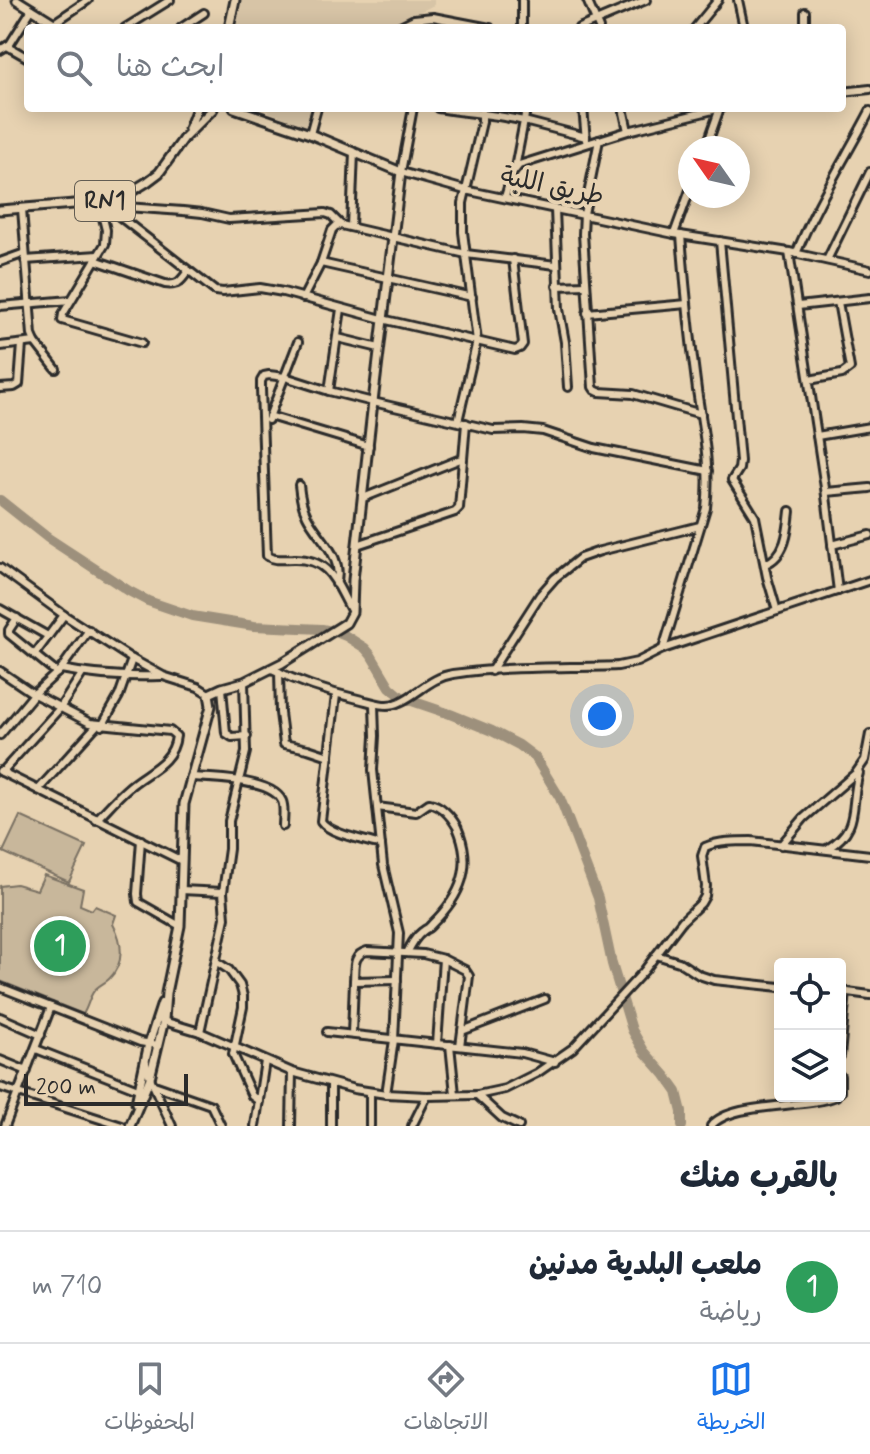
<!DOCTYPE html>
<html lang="ar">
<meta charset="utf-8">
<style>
:root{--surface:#fff;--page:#f6f6f7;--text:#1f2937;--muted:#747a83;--line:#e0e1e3;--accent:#1a73e8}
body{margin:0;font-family:Mynerve,"Playpen Sans Arabic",sans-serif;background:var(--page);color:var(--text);direction:rtl}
.controls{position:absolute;right:24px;bottom:24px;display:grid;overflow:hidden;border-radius:8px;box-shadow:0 4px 20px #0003}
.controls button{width:72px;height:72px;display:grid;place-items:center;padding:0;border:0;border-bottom:2px solid var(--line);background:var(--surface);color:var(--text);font:40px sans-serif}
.compass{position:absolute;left:678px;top:136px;width:72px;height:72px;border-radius:50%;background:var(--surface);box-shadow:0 4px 20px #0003;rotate:304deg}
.scale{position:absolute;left:24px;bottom:20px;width:164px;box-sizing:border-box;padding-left:8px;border:4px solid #2b2b2b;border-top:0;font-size:22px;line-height:28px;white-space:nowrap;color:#2b2b2b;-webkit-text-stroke:6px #e7d2b1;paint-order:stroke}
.you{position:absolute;left:602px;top:716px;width:28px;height:28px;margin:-20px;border:6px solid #fff;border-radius:50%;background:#1a73e8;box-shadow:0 0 0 12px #1a73e833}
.badge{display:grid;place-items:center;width:52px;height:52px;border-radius:50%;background:var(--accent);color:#fff;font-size:26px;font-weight:700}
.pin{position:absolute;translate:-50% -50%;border:4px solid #fff;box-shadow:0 2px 8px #0006}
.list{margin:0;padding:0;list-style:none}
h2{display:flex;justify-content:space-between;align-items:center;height:104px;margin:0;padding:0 32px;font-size:34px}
h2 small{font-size:26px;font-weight:400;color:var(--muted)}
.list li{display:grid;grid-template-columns:52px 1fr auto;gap:24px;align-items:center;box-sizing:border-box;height:112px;padding:0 32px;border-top:2px solid var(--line)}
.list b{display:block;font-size:30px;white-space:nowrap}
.list p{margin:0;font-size:26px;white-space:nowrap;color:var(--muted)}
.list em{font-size:26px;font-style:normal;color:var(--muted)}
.icon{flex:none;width:44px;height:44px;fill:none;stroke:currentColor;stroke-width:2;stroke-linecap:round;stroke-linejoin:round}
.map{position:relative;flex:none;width:870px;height:1126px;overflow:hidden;direction:ltr}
.search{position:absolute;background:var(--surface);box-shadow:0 4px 20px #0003;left:24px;right:24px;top:24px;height:88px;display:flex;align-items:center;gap:20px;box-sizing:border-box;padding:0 28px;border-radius:8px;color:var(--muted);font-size:30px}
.sheet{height:216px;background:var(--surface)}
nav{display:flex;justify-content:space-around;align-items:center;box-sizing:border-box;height:112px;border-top:2px solid var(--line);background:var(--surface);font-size:22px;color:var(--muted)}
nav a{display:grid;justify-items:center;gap:4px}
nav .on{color:var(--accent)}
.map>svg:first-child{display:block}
.built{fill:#d7c4a6}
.green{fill:#c8b79b;stroke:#7a7163;stroke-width:2}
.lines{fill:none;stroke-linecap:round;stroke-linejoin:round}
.river{stroke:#9d907c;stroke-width:10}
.minor-casing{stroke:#2b2b2b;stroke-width:12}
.major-casing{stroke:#2b2b2b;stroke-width:13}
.minor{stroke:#e7d2b1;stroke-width:6}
.major{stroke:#e7d2b1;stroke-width:7}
.labels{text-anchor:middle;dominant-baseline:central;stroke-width:8;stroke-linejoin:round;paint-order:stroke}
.shield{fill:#e7d2b1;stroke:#635d53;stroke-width:2}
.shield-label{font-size:24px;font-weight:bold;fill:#2b2b2b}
.street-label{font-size:26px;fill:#2b2b2b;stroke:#e7d2b1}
</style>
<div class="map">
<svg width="870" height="1126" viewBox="0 0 870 1126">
<rect width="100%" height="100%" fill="#e7d2b1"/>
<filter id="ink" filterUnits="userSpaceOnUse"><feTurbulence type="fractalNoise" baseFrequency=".0125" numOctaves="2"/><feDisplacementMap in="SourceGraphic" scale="16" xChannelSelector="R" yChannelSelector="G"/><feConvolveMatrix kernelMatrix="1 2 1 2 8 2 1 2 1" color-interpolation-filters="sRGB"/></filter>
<g filter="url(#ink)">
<!-- built -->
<g class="built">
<path d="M239,0H434V5L387,28H234Z"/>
<path d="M260,108H314L309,128Z"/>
</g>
<!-- green -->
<g class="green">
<path d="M20,816L86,846L69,882L3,852Z"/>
<path d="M44,875L83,889L80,905L92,910L95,906L116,915L113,924C123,942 125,963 109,979C105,983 97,986 94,991C89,997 88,1007 83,1014L0,981V886L16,884L37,890Z"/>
</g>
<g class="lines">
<!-- river -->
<path class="river" d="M0,500L48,538L129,591L148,601L192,616L254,626L322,629L336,632L346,636L365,648L371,655L390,687L403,698L450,714L492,731L519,745L535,757L560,798L598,898L612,964L632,1030L644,1051L665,1075L677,1092L682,1112V1126"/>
<defs>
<g id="minor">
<path d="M522,0V28"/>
<path d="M587,0L599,28"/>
<path d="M738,0L744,28"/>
<path d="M54,23L88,0"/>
<path d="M125,28L170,0"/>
<path d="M181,28L204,13"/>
<path d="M396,28L414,19L433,17L490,28"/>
<path d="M579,28L646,0"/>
<path d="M695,28L718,0"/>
<path d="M805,28V12"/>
<path d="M7,46L28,58"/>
<path d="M0,50L10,44L32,9"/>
<path d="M842,92L870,89"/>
<path d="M413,108L401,172L465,190L674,234L789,252L870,270"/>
<path d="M438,108C466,113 496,114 524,121L515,168"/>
<path d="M526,108L524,121L586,137"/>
<path d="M583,108L586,140"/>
<path d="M623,108L628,131"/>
<path d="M310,134L317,108"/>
<path d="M599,140L584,214L583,234L593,387L595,390L599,392L633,394L701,414"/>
<path d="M706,148L720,108"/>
<path d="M505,197L512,174L519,165L628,131L721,108"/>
<path d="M106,201L110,209L215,291L223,292L260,288L283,292L382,319L515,350L520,348L523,344L513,259"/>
<path d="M99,202L106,230L105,244L63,314L62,320L142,343"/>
<path d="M22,209L32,335L35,342L56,369"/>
<path d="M110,209L126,207L183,211L202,213L229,219L325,213L331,215L341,225"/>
<path d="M555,209L559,309L565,342L568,387"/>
<path d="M351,227L354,152"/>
<path d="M674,234L690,190"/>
<path d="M720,241L740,461L739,469L732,480L755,517L767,577L777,611"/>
<path d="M789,252L825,488L838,591"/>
<path d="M796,254C816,204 845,159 870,111"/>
<path d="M25,260L98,255"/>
<path d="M95,260L165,284C178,286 181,281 188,271"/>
<path d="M827,260L870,172"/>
<path d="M0,262L25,253"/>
<path d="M557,286L586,285"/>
<path d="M472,297L321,263L332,230L336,226L341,225L466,254L556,265"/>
<path d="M303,298L321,263"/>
<path d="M0,306L71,300"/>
<path d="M798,306L870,298"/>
<path d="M587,313L687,304"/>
<path d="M338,338L379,348"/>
<path d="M0,346L35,342"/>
<path d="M809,380L842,374L850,368L838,302"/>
<path d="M0,388L14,387L19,384L22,344"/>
<path d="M329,391L341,309"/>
<path d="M269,416L369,446"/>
<path d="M268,420L298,342"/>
<path d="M458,421L477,341L463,232V203L482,122V108"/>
<path d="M817,436L870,427"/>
<path d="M299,485C300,496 302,506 307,516C318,538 345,557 336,584"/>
<path d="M826,492L870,488"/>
<path d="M363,498L463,458"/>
<path d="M357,545L455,512L459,508L466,423"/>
<path d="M832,545L870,535"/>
<path d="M765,564C786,556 788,531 790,511"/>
<path d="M0,568L64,615L132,659L163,676L198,687L209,694"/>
<path d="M0,609L48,636"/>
<path d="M352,612C336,584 331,558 293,559C283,559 275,561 267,556L261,389V381L264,376L269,375L285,377L329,391L373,402L493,430L523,429L543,431L594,448L708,471"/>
<path d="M17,618L9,630V634L57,673"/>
<path d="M663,649L706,508C711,468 703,430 697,390C690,338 685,287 681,235"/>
<path d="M35,654L64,615"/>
<path d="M61,669C95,676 127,677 161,676"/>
<path d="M272,669C300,683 328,692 358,699C372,702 386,709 400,702C419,693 432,677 453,674C507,666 564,668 618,666L637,662L663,649L870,580"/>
<path d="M0,671L34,694L90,723L170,731L176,736C173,764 147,771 129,787C117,797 107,809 96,820"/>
<path d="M491,671L540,595L555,578L580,558L600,551L700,526"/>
<path d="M279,672L280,713L284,744L308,749L329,756"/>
<path d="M222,688L226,733L232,737L247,736"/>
<path d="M336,695L321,821C329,834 365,840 381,845"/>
<path d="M374,704L375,736L373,770L383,865L399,933L394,1040L386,1094"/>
<path d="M102,726L119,696L132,659"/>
<path d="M0,735L34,694L61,669L89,630"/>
<path d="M0,771L182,861"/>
<path d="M2,772L60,708L82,674"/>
<path d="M191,777C212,778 272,779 282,801C285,808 283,819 283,826"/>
<path d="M38,790L97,725"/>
<path d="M377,807L416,812L429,803C441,805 451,816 457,827C474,866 461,896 432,924C426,931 429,926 422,932C415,937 411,945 407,953"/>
<path d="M141,840L137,894L138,902L180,926"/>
<path d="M781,845L804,818L856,773L865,760L870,734"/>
<path d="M827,849C862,828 849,806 859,773"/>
<path d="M181,890L223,892"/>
<path d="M656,955L679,962L699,975L714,980L780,987"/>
<path d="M443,959L465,970L469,976L462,1031"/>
<path d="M217,962L229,970L240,985L243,996V1007L233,1054L252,1096L259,1101"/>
<path d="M397,980L354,981C355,968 352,955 367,951L423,954L443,959L437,1044"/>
<path d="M0,987L140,1042L158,1045"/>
<path d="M840,991L870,995"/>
<path d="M0,1017L41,1035"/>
<path d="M160,1020L200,1032L292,1072L354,1089L386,1094L427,1096L477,1095L505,1089L537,1073L573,1048L644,971L682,921L701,903L705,896L706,886L702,856L705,847C719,841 736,841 751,841L870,855"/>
<path d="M200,1032L225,918L223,892L229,849V821L246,752L244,682"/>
<path d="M327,1032L522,1053L555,1062"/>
<path d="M352,1034L354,981"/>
<path d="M450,1045L455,1094"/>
<path d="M460,1046L462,1031L545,999"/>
<path d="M36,1049L138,1089"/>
<path d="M840,1056L846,991"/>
<path d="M0,1060L27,1071"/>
<path d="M146,1063L150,1078L172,1126"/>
<path d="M840,1076V1092"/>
<path d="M331,1084V1126"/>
<path d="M154,1085L211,1105L221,1126"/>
<path d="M0,1087L122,1126"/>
<path d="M370,1092V1126"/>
<path d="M477,1095L502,1118L519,1126"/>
<path d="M5,1126L51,1007"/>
<path d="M255,1126L265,1061"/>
<path d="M291,1126L292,1072"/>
<path d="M412,1126L427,1096"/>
<path d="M711,1126C731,1101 806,1109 836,1096"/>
</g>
<g id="major">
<path d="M17,0L62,28"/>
<path d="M229,28L235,0"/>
<path d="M189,129L197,108"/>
<path d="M0,210L99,202L114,199L129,193L147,182L159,173L184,138L213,109"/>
<path d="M136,1103L149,1043L162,1003"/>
<path d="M130,1126L150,1078L164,1020L166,993L180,926L184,804L211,706L209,694L222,688L244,682L282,663L346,623L352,612L353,580L373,402L401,172L310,134L234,108"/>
</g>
</defs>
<!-- minor casing -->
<use href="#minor" class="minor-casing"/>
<!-- major casing -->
<use href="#major" class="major-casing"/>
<!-- minor -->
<use href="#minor" class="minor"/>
<!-- major -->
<use href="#major" class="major"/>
</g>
</g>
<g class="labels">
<!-- shield labels -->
<rect class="shield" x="75" y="181" width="60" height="40" rx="6"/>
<g class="shield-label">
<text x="105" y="201">RN1</text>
</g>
<!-- street labels -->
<g class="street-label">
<text transform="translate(552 187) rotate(12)">طريق اللبة</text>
</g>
</g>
</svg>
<div class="controls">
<button><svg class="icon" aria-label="locate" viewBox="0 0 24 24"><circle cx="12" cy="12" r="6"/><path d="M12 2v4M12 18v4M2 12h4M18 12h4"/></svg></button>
<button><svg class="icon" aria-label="layers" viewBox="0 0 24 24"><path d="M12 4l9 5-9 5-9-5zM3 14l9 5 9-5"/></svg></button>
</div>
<svg class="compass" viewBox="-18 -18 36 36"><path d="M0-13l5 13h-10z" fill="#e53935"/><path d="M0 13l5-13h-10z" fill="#747a83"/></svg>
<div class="scale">200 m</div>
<div class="you"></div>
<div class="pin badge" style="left:60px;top:946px;background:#2e9e5b">1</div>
<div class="search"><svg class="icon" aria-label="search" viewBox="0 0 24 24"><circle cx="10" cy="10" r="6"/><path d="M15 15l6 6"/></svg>ابحث هنا</div>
</div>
<section class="sheet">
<h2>بالقرب منك<small></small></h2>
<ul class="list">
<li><span class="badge" style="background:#2e9e5b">1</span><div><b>ملعب البلدية مدنين</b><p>رياضة</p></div><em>710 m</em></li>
</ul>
</section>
<nav>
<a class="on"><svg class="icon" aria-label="map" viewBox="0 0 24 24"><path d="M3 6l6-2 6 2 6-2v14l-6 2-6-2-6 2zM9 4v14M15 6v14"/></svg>الخريطة</a>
<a><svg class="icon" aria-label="directions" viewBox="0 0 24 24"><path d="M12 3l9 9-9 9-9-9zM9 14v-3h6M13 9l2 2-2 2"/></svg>الاتجاهات</a>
<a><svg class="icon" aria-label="saved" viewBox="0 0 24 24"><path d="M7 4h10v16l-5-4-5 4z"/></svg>المحفوظات</a>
</nav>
